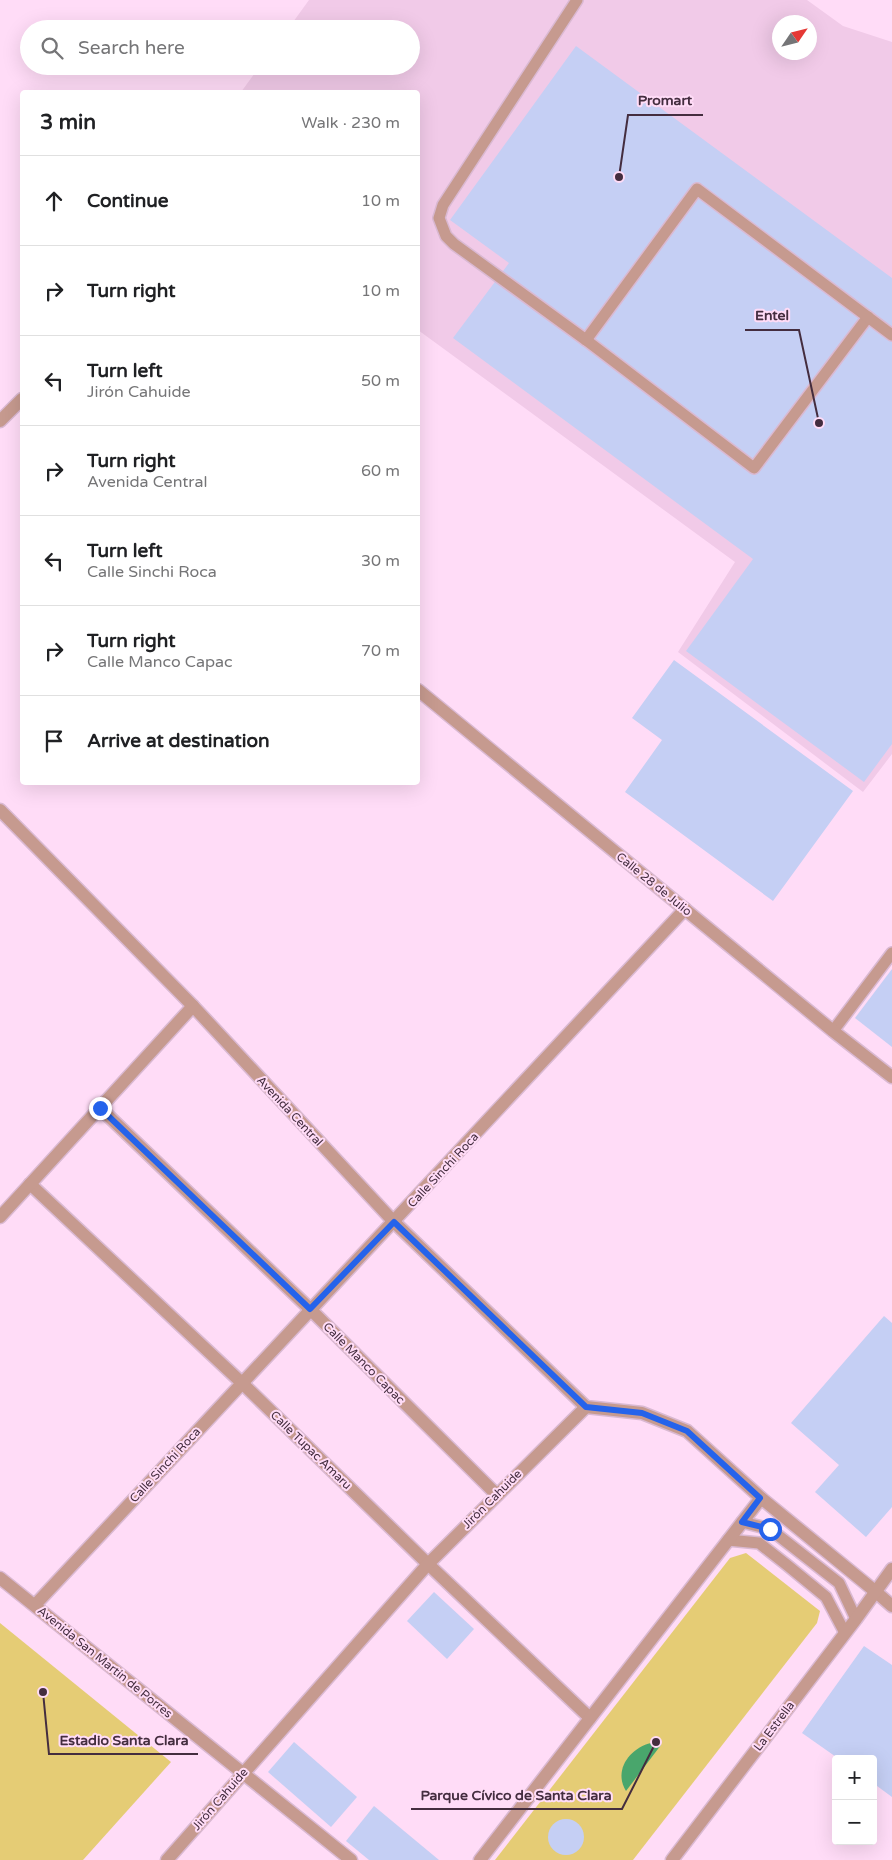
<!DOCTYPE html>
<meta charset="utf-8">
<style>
:root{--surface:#fff;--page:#f2f2f2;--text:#202124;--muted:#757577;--line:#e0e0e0}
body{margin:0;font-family:"Varela Round",sans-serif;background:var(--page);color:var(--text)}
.controls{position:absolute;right:15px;bottom:15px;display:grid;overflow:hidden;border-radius:5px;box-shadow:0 5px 20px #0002}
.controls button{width:45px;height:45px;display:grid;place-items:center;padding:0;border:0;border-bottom:1px solid var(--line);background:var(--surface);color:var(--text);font:25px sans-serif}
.compass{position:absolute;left:772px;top:15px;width:45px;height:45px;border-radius:50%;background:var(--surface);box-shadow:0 5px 20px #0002;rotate:55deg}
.stop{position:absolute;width:15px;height:15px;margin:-11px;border:4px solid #2563eb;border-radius:50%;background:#fff}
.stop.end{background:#2563eb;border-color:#fff;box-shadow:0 1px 5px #0008}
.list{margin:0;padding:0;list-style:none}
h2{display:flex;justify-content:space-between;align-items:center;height:65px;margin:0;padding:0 20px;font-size:21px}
h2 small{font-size:16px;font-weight:400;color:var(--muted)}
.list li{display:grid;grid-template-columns:32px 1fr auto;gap:15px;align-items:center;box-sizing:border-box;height:90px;padding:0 20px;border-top:1px solid var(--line)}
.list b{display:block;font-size:19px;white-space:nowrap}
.list p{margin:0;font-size:16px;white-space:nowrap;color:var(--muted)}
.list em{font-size:16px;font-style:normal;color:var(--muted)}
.icon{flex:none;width:28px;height:28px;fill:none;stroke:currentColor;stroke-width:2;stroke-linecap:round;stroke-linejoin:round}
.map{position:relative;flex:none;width:892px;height:1860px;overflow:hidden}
.search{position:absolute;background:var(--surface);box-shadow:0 5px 20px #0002;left:20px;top:20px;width:400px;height:55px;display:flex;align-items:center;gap:12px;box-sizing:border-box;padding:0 18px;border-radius:28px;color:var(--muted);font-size:19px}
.panel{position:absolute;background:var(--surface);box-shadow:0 5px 20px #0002;left:20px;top:90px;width:400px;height:695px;border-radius:5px}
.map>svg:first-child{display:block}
.built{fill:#f1cae8;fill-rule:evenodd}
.green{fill:#e5cc75}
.water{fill:#49a66c}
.building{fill:#c5cff4}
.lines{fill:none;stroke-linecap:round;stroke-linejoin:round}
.service-casing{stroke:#dab9d2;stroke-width:14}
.minor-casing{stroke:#dab9d2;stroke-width:15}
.tertiary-casing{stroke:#dab9d2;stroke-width:15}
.service{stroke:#c69a8f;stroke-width:11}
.minor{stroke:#c69a8f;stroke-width:12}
.tertiary{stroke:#c69a8f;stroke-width:12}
.route{stroke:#2563eb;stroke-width:6}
.labels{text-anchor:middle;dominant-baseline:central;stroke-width:4;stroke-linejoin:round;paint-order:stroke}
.street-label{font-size:12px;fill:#442d3f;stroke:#ffdcf7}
.leader{fill:none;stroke:#442d3f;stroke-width:2}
.callout-dot{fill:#442d3f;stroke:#ffdcf7;stroke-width:2}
.callout-label{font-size:14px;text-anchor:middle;font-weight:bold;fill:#442d3f;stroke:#ffdcf7;stroke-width:4;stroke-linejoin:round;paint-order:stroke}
</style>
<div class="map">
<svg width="892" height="1860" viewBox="0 0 892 1860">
<rect width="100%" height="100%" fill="#ffdcf7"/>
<!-- built -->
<path class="built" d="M309,0H807L843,26L892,42V754L863,792L678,652L735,562L418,330V92H241L260,66H411V29H288ZM780,22H810V52H780Z"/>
<!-- green -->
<g class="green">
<path d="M746,1553L820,1611L817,1623L633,1860H495L730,1558Z"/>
<path d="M0,1623L171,1762L83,1860H0Z"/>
</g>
<!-- water -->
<path class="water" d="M651,1743L661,1745L626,1791C613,1770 630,1748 651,1743Z"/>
<!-- building -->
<g class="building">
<path d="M576,46L892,278V744L864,782L686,651L753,559L453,338L509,263L450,220Z"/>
<path d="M674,660L853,791L773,901L625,792L662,740L632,718Z"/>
<path d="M892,969V1047L855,1018Z"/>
<path d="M884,1316L892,1323V1507L866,1537L815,1492L839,1465L791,1423Z"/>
<path d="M434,1592L474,1629L447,1659L407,1621Z"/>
<path d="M864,1646L892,1665V1797L873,1783V1759H839L802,1733Z"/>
<path d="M294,1742L357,1797L331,1827L268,1772Z"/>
<path d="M374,1806L439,1860H369L346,1841Z"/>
<circle cx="566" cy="1837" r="18"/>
</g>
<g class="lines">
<defs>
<g id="service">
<path d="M577,0L443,205L439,218L446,236L454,244L586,340L754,468L868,317"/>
<path d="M586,340L697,189L892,335"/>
<path d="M833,1031L892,953"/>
<path d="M742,1522L770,1529L839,1583L856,1619"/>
<path d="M728,1540L759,1543L787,1565L826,1597L845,1633"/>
</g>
<g id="minor">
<path d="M100,1108L310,1309L497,1495"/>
<path d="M30,1184L242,1383L428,1564L590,1718"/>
<path d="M0,1217L193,1006"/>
<path d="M876,1592L892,1606"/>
<path d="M35,1605L685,909"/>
<path d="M167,1860L428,1564L586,1407"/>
</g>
<g id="tertiary">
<path d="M0,421L22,399"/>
<path d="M418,690L833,1031L892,1077"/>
<path d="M0,810L193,1006L394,1222L586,1407L642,1413L687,1431L761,1498L876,1592"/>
<path d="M0,1578L351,1860"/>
<path d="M480,1860L761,1498"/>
<path d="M672,1860L856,1619L892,1569"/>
</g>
</defs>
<!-- service casing -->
<use href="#service" class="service-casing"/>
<!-- minor casing -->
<use href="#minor" class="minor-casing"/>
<!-- tertiary casing -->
<use href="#tertiary" class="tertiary-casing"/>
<!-- service -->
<use href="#service" class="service"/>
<!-- minor -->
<use href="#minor" class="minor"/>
<!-- tertiary -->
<use href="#tertiary" class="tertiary"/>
</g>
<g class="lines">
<!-- route -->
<path class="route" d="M100,1108L310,1309L394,1222L586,1407L642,1413L687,1431L760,1498L742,1522L770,1529"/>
</g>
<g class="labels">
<!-- street labels -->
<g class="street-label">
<text transform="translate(654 884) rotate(39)">Calle 28 de Julio</text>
<text transform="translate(290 1111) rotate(47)">Avenida Central</text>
<text transform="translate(443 1170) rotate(-47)">Calle Sinchi Roca</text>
<text transform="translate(364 1363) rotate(45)">Calle Manco Capac</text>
<text transform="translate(311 1450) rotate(44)">Calle Tupac Amaru</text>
<text transform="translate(165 1465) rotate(-47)">Calle Sinchi Roca</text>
<text transform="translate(492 1499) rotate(-45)">Jirón Cahuide</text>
<text transform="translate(105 1662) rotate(39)">Avenida San Martín de Porres</text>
<text transform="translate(774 1726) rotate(-53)">La Estrella</text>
<text transform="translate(220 1799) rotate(-49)">Jirón Cahuide</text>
</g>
</g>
<!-- callouts -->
<path class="leader" d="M619 177L628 115H703M819 423L799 330H745M43 1692L49 1754H198M656 1742L622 1809H411"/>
<g class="callout-dot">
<circle cx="619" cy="177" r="5"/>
<circle cx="819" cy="423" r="5"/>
<circle cx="43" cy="1692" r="5"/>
<circle cx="656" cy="1742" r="5"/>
</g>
<g class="callout-label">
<text x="665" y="105">Promart</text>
<text x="772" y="320">Entel</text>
<text x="124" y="1745">Estadio Santa Clara</text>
<text x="516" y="1800">Parque Cívico de Santa Clara</text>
</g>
</svg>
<div class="controls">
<button>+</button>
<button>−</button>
</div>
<svg class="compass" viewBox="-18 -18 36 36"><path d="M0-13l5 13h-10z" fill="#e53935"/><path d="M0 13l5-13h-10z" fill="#757577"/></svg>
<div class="stop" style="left:770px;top:1529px"></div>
<div class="stop end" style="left:100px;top:1108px"></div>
<div class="search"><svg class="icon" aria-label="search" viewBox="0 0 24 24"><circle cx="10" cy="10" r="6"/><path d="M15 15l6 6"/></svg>Search here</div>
<section class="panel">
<h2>3 min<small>Walk · 230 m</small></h2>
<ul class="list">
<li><svg class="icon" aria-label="ahead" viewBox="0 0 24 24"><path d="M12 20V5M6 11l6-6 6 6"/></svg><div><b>Continue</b></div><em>10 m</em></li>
<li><svg class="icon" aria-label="right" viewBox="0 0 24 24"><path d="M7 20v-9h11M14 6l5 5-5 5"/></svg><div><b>Turn right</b></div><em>10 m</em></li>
<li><svg class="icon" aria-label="left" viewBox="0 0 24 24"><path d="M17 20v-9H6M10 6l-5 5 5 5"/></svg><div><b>Turn left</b><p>Jirón Cahuide</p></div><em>50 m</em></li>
<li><svg class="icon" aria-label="right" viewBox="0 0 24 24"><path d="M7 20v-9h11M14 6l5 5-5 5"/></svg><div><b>Turn right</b><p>Avenida Central</p></div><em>60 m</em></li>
<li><svg class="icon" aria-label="left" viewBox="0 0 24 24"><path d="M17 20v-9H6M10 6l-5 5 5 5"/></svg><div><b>Turn left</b><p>Calle Sinchi Roca</p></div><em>30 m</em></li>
<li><svg class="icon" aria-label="right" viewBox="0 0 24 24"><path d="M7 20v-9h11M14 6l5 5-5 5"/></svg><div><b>Turn right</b><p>Calle Manco Capac</p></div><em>70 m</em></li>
<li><svg class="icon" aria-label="arrive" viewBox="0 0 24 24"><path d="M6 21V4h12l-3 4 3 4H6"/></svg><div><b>Arrive at destination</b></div></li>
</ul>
</section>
</div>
